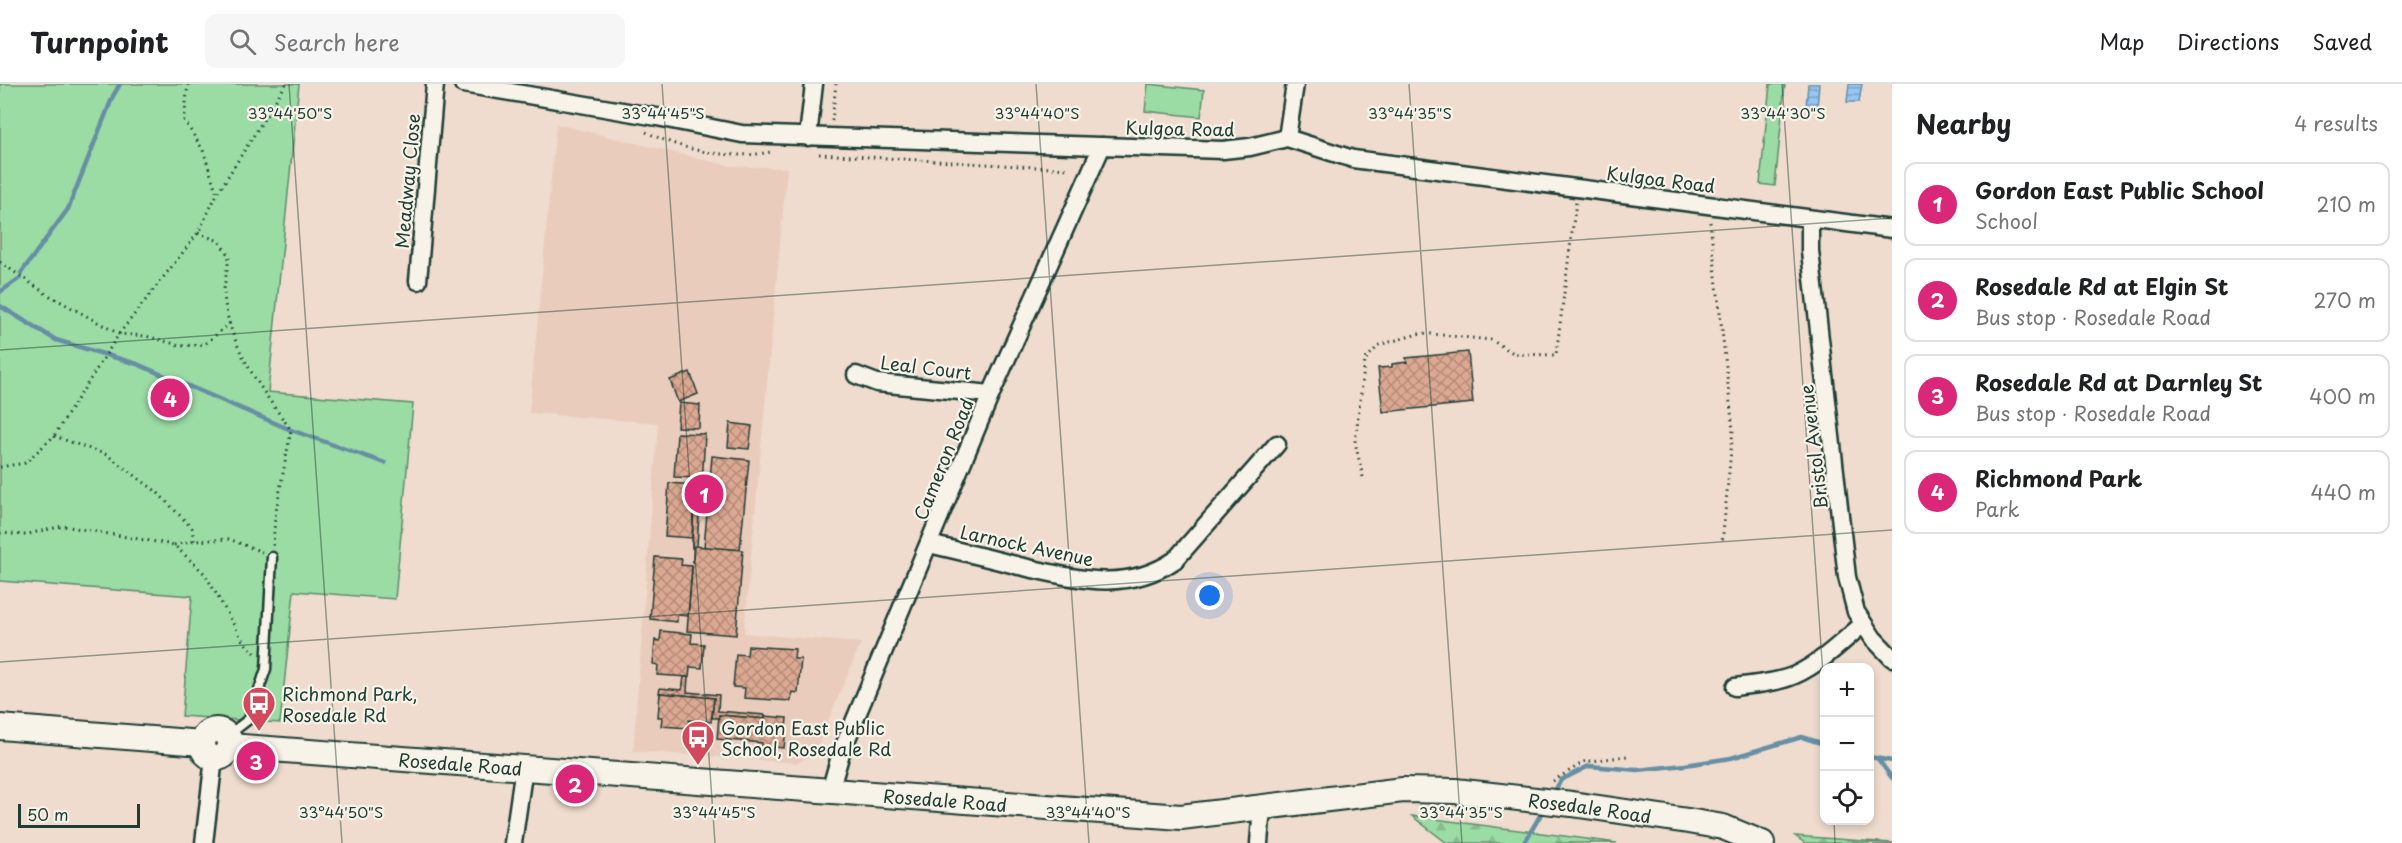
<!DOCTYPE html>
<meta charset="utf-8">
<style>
:root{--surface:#fff;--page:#f6f6f6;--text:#202124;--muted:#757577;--line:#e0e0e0;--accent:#db2777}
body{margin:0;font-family:"Playpen Sans",sans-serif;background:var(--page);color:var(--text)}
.controls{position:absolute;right:18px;bottom:18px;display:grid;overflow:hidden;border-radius:12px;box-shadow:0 3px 9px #0003}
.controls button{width:54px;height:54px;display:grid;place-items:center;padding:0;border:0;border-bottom:2px solid var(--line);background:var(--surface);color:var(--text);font:30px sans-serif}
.scale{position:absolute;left:18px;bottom:15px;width:122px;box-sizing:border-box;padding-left:6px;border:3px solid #1f3d34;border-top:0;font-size:16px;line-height:21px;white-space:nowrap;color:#1f3d34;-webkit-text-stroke:4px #f7f3e8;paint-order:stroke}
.you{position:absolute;left:1210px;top:512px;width:21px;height:21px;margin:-15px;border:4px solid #fff;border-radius:50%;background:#1a73e8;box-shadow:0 0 0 9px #1a73e833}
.badge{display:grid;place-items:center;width:39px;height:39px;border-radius:50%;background:var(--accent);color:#fff;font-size:20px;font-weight:700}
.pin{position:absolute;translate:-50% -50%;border:3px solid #fff;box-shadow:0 2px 6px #0006}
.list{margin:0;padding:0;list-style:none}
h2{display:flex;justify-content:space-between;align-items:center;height:78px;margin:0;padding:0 24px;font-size:26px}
h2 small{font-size:20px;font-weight:400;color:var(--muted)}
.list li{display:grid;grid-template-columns:39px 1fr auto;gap:18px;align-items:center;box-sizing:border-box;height:84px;margin:0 12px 12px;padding:0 12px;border:2px solid var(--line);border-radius:12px}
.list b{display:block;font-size:22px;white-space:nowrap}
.list p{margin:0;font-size:20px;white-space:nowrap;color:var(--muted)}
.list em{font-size:20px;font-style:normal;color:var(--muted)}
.icon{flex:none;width:33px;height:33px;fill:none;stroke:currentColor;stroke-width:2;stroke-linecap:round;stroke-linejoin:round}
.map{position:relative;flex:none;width:1892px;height:759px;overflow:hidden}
header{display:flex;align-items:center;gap:36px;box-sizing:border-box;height:84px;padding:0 30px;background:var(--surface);border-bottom:2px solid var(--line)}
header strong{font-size:28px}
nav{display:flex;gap:33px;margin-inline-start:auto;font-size:21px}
.search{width:420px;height:54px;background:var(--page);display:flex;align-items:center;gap:15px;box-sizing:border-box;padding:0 21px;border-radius:12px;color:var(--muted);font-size:22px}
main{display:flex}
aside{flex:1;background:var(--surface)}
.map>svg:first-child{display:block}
.built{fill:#eaccbc}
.green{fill:#9bdba4;stroke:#5d8c6c;stroke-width:1.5}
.forest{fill:url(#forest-firs);stroke:#5d8c6c;stroke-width:1.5}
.water{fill:url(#water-rules);stroke:#668fa5;stroke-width:1.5}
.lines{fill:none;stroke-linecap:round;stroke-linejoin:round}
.stream{stroke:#668fa5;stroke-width:4.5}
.building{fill:url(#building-cross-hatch);stroke:#1f3d34;stroke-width:1.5}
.lane-casing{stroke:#1f3d34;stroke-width:13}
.street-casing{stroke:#1f3d34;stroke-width:21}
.secondary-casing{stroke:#1f3d34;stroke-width:28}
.path{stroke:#1f3d34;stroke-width:3;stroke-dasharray:1.5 4.5;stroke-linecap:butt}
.lane{stroke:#f7f3e8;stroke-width:8}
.street{stroke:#f7f3e8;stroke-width:16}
.secondary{stroke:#f7f3e8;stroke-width:24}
.ticks{fill:none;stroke:#1f3d34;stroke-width:1.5;stroke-opacity:0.45}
.labels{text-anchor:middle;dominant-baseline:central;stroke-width:4.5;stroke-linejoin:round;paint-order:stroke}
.street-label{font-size:18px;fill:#1f3d34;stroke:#f7f3e8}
.poi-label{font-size:18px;fill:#1f3d34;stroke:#f7f3e8;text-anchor:start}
.ticks-label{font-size:15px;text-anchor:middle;fill:#1f3d34;stroke:#f7f3e8;stroke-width:4.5;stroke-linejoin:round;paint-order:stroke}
</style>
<header>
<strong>Turnpoint</strong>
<div class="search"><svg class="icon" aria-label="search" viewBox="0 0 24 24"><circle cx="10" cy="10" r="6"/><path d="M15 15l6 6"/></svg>Search here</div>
<nav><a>Map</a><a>Directions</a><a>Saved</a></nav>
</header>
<main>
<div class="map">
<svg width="1892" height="759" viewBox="0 0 1892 759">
<defs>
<pattern id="forest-firs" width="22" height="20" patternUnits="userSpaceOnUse" patternTransform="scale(1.5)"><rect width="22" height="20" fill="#9bdba4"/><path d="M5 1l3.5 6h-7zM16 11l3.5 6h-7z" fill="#85bd8e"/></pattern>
<pattern id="water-rules" width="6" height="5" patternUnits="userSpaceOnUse" patternTransform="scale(1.5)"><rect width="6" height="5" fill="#96c6f1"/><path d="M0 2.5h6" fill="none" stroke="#7aa2c4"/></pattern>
<pattern id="building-cross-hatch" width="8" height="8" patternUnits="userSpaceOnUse" patternTransform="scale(1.5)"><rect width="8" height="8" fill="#dda892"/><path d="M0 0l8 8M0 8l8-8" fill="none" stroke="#b38a78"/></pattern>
</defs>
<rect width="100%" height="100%" fill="#efdcce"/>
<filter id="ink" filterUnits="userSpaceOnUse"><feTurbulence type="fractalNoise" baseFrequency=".0167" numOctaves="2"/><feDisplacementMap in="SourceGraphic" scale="12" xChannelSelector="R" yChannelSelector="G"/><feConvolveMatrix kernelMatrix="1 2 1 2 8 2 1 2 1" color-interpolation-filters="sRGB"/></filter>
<g filter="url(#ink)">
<!-- built -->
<path class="built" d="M556,40L731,82L787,84L744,549L861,559L814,670L798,679L633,667L658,339L529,329Z"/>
<!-- green -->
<g class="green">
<path d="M0,0H299L268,308L413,320L395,515L294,507L280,639L182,632L192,512L0,497Z"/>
<path d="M1148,0L1204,6L1201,33L1145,27Z"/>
<path d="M1770,0H1785L1775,102L1760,100Z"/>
</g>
<!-- forest -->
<g class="forest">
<path d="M1412,732L1617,759H1447Z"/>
<path d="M1795,752L1892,759H1805Z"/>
</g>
<!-- water -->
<g class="water">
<path d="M1808,0H1819L1817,24L1806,23Z"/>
<path d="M1849,0H1862L1859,18H1847Z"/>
</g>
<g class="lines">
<!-- stream -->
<g class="stream">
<path d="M21,189L68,125L113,12L120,0"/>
<path d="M0,208L20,194"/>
<path d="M0,222L56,256L137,280L291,346L385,379"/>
<path d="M1870,673L1892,677"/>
<path d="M1878,675L1892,694"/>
<path d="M1553,710L1561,696L1589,682L1638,686L1685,681L1731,674L1802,653L1824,660"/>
<path d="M1524,759L1544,725"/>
</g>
</g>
<!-- building -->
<g class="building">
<path d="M1468,268L1473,319L1383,328L1378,284L1392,283V280L1407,278L1406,274Z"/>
<path d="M690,288L698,310L678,318L670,296Z"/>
<path d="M679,319L700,321L699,344L677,343Z"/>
<path d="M730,339L752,342L749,365L728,363Z"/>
<path d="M677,349L705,350L702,401H695L696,394L674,393Z"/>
<path d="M712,372L749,376L740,466L704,463Z"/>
<path d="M669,399L695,401L692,454L665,452Z"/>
<path d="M695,401H701L697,462L694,464H692V454Z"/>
<path d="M694,462L743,466L736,551L687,547Z"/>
<path d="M655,473L682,475L681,481L692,482L688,532L677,531V538L650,535Z"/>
<path d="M661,547L692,550L691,559L704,560L702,584L690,583L689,593L657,591L658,581L653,580L655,556L660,557Z"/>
<path d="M748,562L795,565L794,575H801L798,609L792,608L791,617L744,614L745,604L733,603L736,570L747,571Z"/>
<path d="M684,593H688L687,608L719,611L718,627L765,631V635L719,631V634H712L714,614L659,609L660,604L682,606Z"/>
<path d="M660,609L714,614L711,638L689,636L688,644L661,642L662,633H658Z"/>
<path d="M719,631L765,635V632L787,634L784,664L762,662V659L717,655Z"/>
</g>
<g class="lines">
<defs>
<path id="lane" d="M227,652L249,635L266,585L272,473"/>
<g id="street">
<path d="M463,0L657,33L742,50L1223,66L1250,63L1287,54L1353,75L1892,145"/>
<path d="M808,53L814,0"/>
<path d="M1287,54L1295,0"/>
<path d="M1810,135V167L1847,493L1856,528L1873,554L1892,574"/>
<path d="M418,197L435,0"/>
<path d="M856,291L877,299L991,310"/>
<path d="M929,460C959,467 989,474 1019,482C1074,494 1125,510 1175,476L1277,360"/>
<path d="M1735,603C1755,600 1777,599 1795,591C1821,579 1842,558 1863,540"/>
<path d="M830,707L841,669L991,310L1102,62"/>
<path d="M204,759L214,674"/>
<path d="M513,759L524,683"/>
<path d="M1259,759L1262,723"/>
</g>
<g id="secondary">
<path d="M0,643L202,659"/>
<circle cx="216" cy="660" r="14"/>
<path id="s1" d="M230,662L1181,733L1403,706L1455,707L1572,720L1688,737L1723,743L1762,759"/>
</g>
</defs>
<!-- lane casing -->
<use href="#lane" class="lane-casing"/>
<!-- street casing -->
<use href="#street" class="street-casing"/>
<!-- secondary casing -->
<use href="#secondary" class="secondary-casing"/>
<!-- path -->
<g class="path">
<path d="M188,0L184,36L203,66L217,110"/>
<path d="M832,37L836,0"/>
<path d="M646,48C685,67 728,76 771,68"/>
<path d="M819,70L1069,85"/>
<path d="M1710,138L1733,346L1722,460"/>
<path d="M198,149L219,157L229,172C228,184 224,198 224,209C227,260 262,306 291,346L275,433L273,463"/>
<path d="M0,178L45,209L119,250L146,252L182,262L205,260L230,239"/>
<path d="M54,352L107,371L157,408L192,444L194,457"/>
<path d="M0,383L25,379L54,352L119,250L198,149L217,110L286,0"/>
<path d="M1363,393L1355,358L1365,276L1379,261L1422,249L1491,256L1515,270L1556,271L1576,118"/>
<path d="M0,449L24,451L63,442L174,461L205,490L243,557L255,569"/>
<path d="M174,461L194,457L229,455L262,468"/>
<path d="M1553,697L1584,678L1627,672"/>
</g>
<!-- lane -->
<use href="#lane" class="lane"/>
<!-- street -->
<use href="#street" class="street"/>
<!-- secondary -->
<use href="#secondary" class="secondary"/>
</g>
</g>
<!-- ticks -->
<path class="ticks" d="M289,0L342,759M662,0L715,759M1036,0L1089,759M1409,0L1462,759M1782,0L1824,605M0,266L1892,134M0,578L1892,446M1834,736L1835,759M1872,759L1892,758"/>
<!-- icons -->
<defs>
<symbol id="bus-pin" viewBox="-11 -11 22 30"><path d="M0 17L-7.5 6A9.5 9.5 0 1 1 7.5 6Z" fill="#d1495b" stroke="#f7f3e8"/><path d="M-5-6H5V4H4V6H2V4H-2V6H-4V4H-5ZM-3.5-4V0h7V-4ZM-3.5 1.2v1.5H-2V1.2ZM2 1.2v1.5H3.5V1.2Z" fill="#fff"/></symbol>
</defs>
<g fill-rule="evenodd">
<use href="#bus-pin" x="240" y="600" width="38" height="52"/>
<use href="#bus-pin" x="679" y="634" width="38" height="52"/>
</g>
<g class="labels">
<!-- street labels -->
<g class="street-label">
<text transform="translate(1180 44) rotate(1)">Kulgoa Road</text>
<text transform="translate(1661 95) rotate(7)">Kulgoa Road</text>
<text transform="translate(407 97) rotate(-85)">Meadway Close</text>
<text transform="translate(926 283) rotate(7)">Leal Court</text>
<text transform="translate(1813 363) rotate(-97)">Bristol Avenue</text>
<text transform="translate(943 375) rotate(-68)">Cameron Road</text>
<text transform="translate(1027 461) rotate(12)">Larnock Avenue</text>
<text stroke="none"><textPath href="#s1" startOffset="231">Rosedale Road</textPath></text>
<text stroke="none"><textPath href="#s1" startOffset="717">Rosedale Road</textPath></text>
<text stroke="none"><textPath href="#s1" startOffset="1365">Rosedale Road</textPath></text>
</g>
<!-- poi labels -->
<g class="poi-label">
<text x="282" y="609">Richmond Park,<tspan x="282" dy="21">Rosedale Rd</tspan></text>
<text x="721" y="643">Gordon East Public<tspan x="721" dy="21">School, Rosedale Rd</tspan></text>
</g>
</g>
<g class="ticks-label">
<text x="290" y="35">33°44'50"S</text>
<text x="663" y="35">33°44'45"S</text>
<text x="1037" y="35">33°44'40"S</text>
<text x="1410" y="35">33°44'35"S</text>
<text x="1783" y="35">33°44'30"S</text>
<text x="341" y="734">33°44'50"S</text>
<text x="714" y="734">33°44'45"S</text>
<text x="1088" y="734">33°44'40"S</text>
<text x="1461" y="734">33°44'35"S</text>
</g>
</svg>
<div class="controls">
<button>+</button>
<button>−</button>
<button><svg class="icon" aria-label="locate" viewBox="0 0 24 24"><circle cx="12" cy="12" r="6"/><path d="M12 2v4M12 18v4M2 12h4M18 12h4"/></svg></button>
</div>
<div class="scale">50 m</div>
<div class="you"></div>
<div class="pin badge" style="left:704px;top:410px">1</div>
<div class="pin badge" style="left:575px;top:700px">2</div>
<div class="pin badge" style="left:256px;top:677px">3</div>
<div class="pin badge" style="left:170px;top:314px">4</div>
</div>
<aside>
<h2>Nearby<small>4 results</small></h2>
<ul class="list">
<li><span class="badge">1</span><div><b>Gordon East Public School</b><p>School</p></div><em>210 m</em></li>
<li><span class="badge">2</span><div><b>Rosedale Rd at Elgin St</b><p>Bus stop · Rosedale Road</p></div><em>270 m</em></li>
<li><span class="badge">3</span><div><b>Rosedale Rd at Darnley St</b><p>Bus stop · Rosedale Road</p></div><em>400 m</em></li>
<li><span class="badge">4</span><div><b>Richmond Park</b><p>Park</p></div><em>440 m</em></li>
</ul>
</aside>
</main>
